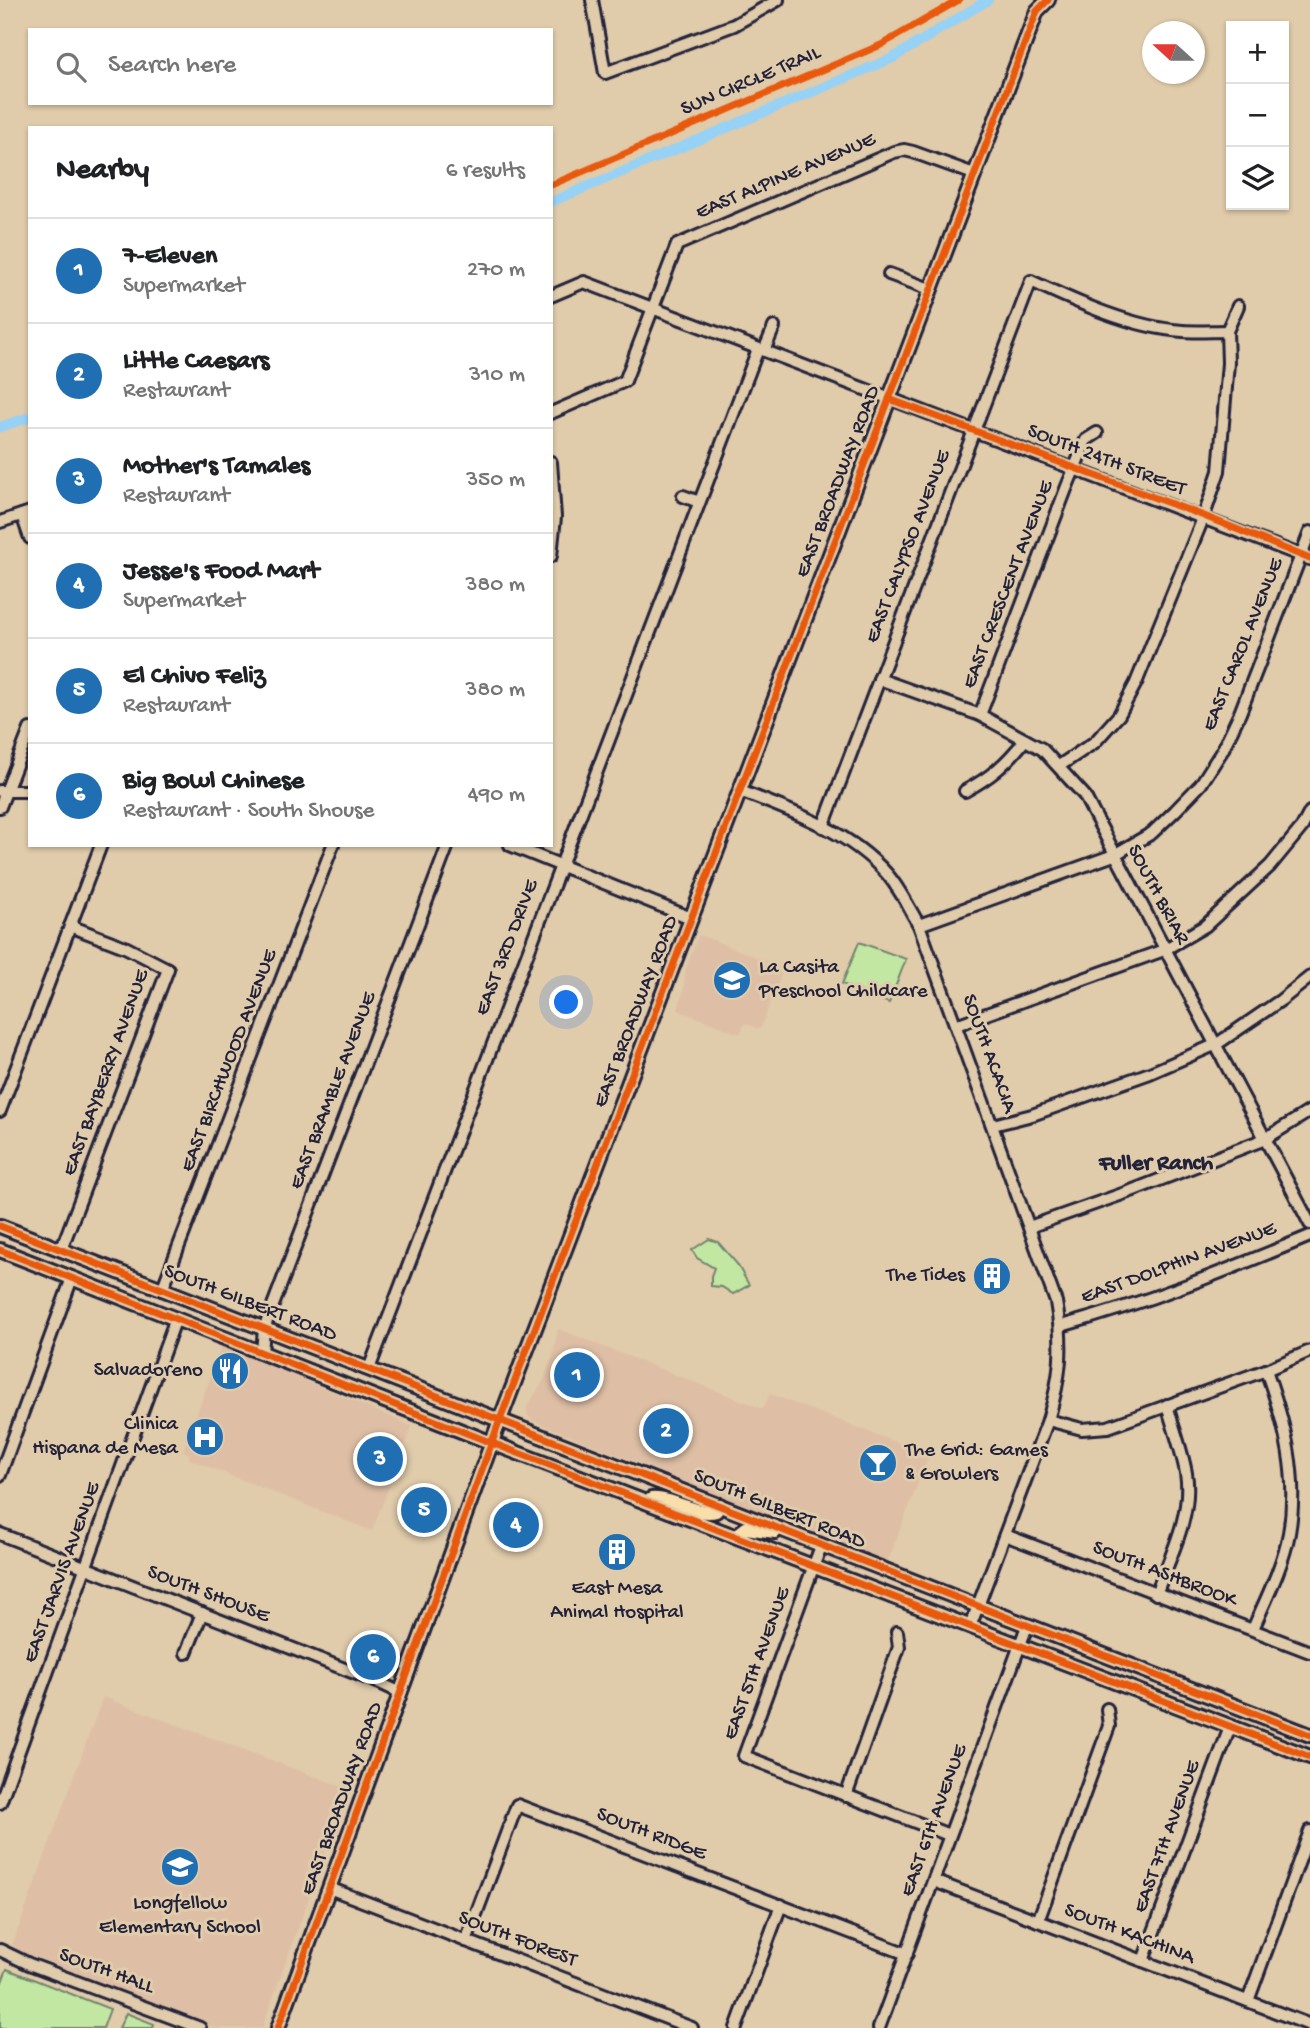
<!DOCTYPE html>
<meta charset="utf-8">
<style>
:root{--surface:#fff;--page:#f2f2f2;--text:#202124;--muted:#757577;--line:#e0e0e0;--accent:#1f6fb2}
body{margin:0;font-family:"Gochi Hand",sans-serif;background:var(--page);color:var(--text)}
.controls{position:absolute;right:21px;top:21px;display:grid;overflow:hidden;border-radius:0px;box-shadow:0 2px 5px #0004}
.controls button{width:63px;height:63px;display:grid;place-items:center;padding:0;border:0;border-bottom:2px solid var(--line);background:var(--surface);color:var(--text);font:35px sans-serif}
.compass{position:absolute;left:1142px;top:21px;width:63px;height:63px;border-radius:50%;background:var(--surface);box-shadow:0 2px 5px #0004;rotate:291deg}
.you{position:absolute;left:567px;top:1003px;width:24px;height:24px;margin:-18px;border:5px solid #fff;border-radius:50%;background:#1a73e8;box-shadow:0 0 0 10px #1a73e833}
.badge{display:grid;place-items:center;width:46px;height:46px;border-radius:50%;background:var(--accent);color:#fff;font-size:23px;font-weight:700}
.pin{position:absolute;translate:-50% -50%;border:4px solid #fff;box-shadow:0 2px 7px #0006}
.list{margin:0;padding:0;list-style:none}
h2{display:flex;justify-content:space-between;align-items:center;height:91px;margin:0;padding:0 28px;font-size:30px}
h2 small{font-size:23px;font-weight:400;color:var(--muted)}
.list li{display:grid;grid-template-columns:46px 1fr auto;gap:21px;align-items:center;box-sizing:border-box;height:105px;padding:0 28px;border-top:2px solid var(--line)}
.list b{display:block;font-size:26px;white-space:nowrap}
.list p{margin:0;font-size:23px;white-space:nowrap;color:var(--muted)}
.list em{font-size:23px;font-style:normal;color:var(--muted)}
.icon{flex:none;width:38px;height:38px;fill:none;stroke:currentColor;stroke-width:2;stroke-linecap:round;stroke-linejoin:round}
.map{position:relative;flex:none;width:1310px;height:2028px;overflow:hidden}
.search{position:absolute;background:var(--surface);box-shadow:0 2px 5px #0004;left:28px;top:28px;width:525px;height:77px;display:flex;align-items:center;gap:18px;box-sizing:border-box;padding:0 24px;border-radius:0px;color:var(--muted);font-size:26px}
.panel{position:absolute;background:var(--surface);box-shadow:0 2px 5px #0004;left:28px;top:126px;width:525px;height:721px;border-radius:0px}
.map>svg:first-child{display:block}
.built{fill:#debfa5}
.green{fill:#c2e7a2;stroke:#72846e;stroke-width:2}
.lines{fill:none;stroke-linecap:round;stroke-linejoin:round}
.canal{stroke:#96d1f6;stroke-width:10}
.minor-casing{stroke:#22223b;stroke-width:16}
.major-casing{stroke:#22223b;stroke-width:18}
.minor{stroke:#e0cbaa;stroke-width:10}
.major{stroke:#f9deab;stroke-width:12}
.cycleway-casing{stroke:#e0cbaa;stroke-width:11}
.cycleway{stroke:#e8590c;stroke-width:7}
.labels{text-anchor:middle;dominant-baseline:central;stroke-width:6;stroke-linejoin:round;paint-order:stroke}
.street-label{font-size:21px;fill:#22223b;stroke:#e0cbaa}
.poi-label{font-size:21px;fill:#22223b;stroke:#e0cbaa;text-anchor:end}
.neighbourhood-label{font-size:23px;font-weight:bold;fill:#22223b;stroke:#e0cbaa}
</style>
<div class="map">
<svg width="1310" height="2028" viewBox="0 0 1310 2028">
<rect width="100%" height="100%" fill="#e0cbaa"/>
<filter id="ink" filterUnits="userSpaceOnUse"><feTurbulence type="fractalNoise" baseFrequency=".0143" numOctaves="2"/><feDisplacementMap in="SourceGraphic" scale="14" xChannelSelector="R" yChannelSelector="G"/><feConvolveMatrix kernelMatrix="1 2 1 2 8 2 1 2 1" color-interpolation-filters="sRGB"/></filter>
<g filter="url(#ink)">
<!-- built -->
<g class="built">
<path d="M699,935L784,968L760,1029L745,1023L740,1034L678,1010L684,988L685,971Z"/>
<path d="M558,1329L763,1409L770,1394L929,1455L887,1563L531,1420L527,1413V1407L544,1380L553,1355Z"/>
<path d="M222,1345L412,1426L372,1531L189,1459L190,1454L183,1451Z"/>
<path d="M103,1697L348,1789L262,2028H216L20,1951L12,1946Z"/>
</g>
<!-- green -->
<g class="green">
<path d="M859,942L906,959L889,1003L842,984Z"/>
<path d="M709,1239L718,1242L737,1264L749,1285L733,1294L722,1287L711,1286V1276L714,1268L697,1258L692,1250Z"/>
<path d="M7,1969L110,2009L103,2028H0V1987Z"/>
<path d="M126,2013L154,2024L153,2028H119Z"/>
</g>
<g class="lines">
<!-- canal -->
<g class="canal">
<path d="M551,202L893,58L988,0"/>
<path d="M0,427L30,417"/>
</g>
<defs>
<g id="minor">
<path d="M592,0L605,73L734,25L778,0"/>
<path d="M889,274L930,289"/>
<path d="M551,296L584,282L1310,559"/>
<path d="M764,351L774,327"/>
<path d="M551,413L625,381L677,245L894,152L904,150L913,152L974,174"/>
<path d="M551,462L555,517L551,556"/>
<path d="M683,496L699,502"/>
<path d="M22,515L30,538"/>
<path d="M0,522L30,512"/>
<path d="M879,679L980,715L1042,749L1084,795L1310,1224"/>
<path d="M980,715L1066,489L1086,440L1097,433"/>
<path d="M1059,766L1095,742L1119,715L1136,683L1204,516L1219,471L1228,363L1227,331L1238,306"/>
<path d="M0,791H30"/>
<path d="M740,791C792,811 849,831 887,874C900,889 909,908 919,925L1056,1302C1064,1347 1061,1376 1048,1420L970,1627"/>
<path d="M965,791C991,777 1006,764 1025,740"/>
<path d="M0,807L30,729"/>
<path d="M823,827L1031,281C1076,302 1133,328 1183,331C1197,332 1212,331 1227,331"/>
<path d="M510,845L691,918"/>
<path d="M919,925L1114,855L1152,833L1175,811L1201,784L1222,751L1240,713L1310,532"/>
<path d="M956,1025L1164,950L1205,926L1270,866L1302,827L1310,812"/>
<path d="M0,1111L101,845"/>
<path d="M993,1125L1032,1115L1150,1073L1217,1044L1281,1000L1310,977"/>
<path d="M1029,1227L1131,1191L1265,1139L1310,1111"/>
<path d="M61,1250L168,969L125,947L70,926"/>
<path d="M162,1290L333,845"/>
<path d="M1061,1326C1146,1303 1228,1270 1310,1236"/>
<path d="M262,1352L264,1329L448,845"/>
<path d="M369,1369L758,349"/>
<path d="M1048,1420L1082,1429L1108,1427L1266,1370L1310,1351"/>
<path d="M0,1475L72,1278"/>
<path d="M0,1534L380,1683L401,1693"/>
<path d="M1005,1535L1310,1652"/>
<path d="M821,1546L744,1756L949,1835"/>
<path d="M1156,1594C1170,1557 1193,1514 1186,1473C1182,1450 1173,1427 1167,1405"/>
<path d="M1253,1629C1266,1599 1283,1566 1289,1533C1299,1476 1285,1424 1266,1370"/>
<path d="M186,1653L202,1613"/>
<path d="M846,1796L899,1647L897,1632"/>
<path d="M0,1803L176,1318"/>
<path d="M934,1881L1310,2025"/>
<path d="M329,1888L692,2028"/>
<path d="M1038,1921L1109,1726L1107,1709"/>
<path d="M466,1941L517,1805L907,1954"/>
<path d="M0,1950L29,1964L200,2028"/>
<path d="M1143,1961L1230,1727"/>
<path d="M1248,2001L1310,1831"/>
<path d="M736,2028L781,1905"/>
<path d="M879,2028L1027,1626"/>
</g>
<g id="major">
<path d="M0,1226L1310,1735"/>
<path d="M0,1250L492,1443L1310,1757"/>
<path d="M651,1499C672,1497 699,1517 716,1511L720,1505"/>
<path d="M737,1535L746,1528L775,1532"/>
<path d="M278,2028L500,1420L1037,11L1048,0"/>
</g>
</defs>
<!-- minor casing -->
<use href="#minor" class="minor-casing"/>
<!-- major casing -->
<use href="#major" class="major-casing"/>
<!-- minor -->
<use href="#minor" class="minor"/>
<!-- major -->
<use href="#major" class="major"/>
<defs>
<g id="cycleway">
<path d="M551,185L881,45L959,0"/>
<path d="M889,399L1204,516L1310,559"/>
<path d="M0,1226L1310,1735"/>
<path d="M0,1250L492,1443L1310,1757"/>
<path d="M278,2028L500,1420L1037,11L1048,0"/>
</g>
</defs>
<!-- cycleway casing -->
<use href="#cycleway" class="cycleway-casing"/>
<!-- cycleway -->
<use href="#cycleway" class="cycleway"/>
</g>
</g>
<!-- icons -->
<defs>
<symbol id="school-disc" viewBox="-11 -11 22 22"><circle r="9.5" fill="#1f6fb2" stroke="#e0cbaa"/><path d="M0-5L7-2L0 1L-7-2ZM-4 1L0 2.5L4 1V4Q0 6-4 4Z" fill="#fff"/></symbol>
<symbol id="building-disc" viewBox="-11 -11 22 22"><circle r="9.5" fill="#1f6fb2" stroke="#e0cbaa"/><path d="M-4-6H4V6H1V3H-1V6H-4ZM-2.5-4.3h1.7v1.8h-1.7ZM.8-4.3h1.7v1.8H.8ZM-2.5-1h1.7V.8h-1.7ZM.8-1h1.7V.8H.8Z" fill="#fff"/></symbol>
<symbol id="restaurant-disc" viewBox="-11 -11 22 22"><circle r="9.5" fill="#1f6fb2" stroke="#e0cbaa"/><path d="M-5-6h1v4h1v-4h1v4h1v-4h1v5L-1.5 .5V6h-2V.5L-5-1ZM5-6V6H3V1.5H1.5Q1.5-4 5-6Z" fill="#fff"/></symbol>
<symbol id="hospital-disc" viewBox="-11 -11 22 22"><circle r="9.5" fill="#1f6fb2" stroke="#e0cbaa"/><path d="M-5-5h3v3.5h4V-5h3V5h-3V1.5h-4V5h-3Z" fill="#fff"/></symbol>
<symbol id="bar-disc" viewBox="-11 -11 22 22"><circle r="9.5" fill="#1f6fb2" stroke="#e0cbaa"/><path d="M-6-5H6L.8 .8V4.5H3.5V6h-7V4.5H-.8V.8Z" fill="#fff"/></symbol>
</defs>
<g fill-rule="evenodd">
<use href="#school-disc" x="710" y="958" width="44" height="44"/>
<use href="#building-disc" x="970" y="1254" width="44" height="44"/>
<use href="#restaurant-disc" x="208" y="1349" width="44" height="44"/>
<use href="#hospital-disc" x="183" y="1415" width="44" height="44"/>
<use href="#bar-disc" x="856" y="1441" width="44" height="44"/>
<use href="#building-disc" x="595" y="1530" width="44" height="44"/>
<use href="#school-disc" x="158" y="1845" width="44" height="44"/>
</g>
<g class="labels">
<!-- street labels -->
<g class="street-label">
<text transform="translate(751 82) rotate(-23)">SUN CIRCLE TRAIL</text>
<text transform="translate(786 177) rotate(-23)">EAST ALPINE AVENUE</text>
<text transform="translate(1106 461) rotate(21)">SOUTH 24TH STREET</text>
<text transform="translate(839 482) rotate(-69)">EAST BROADWAY ROAD</text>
<text transform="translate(909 547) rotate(-69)">EAST CALYPSO AVENUE</text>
<text transform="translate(1009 585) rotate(-69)">EAST CRESCENT AVENUE</text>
<text transform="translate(1244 645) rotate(-68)">EAST CAROL AVENUE</text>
<text transform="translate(1157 895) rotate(62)">SOUTH BRIAR</text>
<text transform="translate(508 948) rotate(-69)">EAST 3RD DRIVE</text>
<text transform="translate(637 1012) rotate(-69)">EAST BROADWAY ROAD</text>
<text transform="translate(988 1054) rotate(70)">SOUTH ACACIA</text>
<text transform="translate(230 1061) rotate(-69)">EAST BIRCHWOOD AVENUE</text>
<text transform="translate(107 1073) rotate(-70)">EAST BAYBERRY AVENUE</text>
<text transform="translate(334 1091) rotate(-69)">EAST BRAMBLE AVENUE</text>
<text transform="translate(1179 1264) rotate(-20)">EAST DOLPHIN AVENUE</text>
<text transform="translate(250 1304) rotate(21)">SOUTH GILBERT ROAD</text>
<text transform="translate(779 1510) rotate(22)">SOUTH GILBERT ROAD</text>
<text transform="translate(63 1573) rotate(-70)">EAST JARVIS AVENUE</text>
<text transform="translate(1164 1575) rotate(21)">SOUTH ASHBROOK</text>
<text transform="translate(208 1595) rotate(21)">SOUTH SHOUSE</text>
<text transform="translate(758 1664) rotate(-70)">EAST 5TH AVENUE</text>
<text transform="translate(343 1799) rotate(-70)">EAST BROADWAY ROAD</text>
<text transform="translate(935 1821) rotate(-70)">EAST 6TH AVENUE</text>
<text transform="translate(651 1835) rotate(21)">SOUTH RIDGE</text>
<text transform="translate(1168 1837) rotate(-70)">EAST 7TH AVENUE</text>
<text transform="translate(1129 1935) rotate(21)">SOUTH KACHINA</text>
<text transform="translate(517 1940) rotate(21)">SOUTH FOREST</text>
<text transform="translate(106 1972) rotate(20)">SOUTH HALL</text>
</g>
<!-- poi labels -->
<g class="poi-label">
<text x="759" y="968" text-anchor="start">La Casita<tspan x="759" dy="24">Preschool Childcare</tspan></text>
<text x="965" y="1276">The Tides</text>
<text x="203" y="1371">Salvadoreno</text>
<text x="178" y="1425">Clinica<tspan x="178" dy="24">Hispana de Mesa</tspan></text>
<text x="905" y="1451" text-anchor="start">The Grid: Games<tspan x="905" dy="24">&amp; Growlers</tspan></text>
<text x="617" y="1589" text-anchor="middle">East Mesa<tspan x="617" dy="24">Animal Hospital</tspan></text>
<text x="180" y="1904" text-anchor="middle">Longfellow<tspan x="180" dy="24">Elementary School</tspan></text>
</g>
<!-- neighbourhood labels -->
<g class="neighbourhood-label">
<text x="1156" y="1164">Fuller Ranch</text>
</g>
</g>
</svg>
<div class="controls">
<button>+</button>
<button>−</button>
<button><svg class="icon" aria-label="layers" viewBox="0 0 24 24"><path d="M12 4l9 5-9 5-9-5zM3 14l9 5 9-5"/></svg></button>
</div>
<svg class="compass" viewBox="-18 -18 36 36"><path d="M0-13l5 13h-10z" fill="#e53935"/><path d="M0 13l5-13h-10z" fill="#757577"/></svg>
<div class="you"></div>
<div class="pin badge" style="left:577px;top:1375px">1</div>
<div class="pin badge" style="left:666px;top:1431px">2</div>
<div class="pin badge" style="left:380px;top:1459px">3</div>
<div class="pin badge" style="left:516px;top:1525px">4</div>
<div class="pin badge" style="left:424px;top:1510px">5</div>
<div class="pin badge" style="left:373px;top:1657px">6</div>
<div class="search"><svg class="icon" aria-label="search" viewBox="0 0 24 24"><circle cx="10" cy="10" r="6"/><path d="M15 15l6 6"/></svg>Search here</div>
<section class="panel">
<h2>Nearby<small>6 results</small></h2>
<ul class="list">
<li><span class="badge">1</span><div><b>7-Eleven</b><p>Supermarket</p></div><em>270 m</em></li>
<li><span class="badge">2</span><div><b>Little Caesars</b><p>Restaurant</p></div><em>310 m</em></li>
<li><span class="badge">3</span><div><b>Mother's Tamales</b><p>Restaurant</p></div><em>350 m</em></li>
<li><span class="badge">4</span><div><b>Jesse's Food Mart</b><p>Supermarket</p></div><em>380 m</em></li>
<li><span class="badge">5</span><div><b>El Chivo Feliz</b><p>Restaurant</p></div><em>380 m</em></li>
<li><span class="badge">6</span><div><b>Big Bowl Chinese</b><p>Restaurant · South Shouse</p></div><em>490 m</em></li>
</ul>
</section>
</div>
